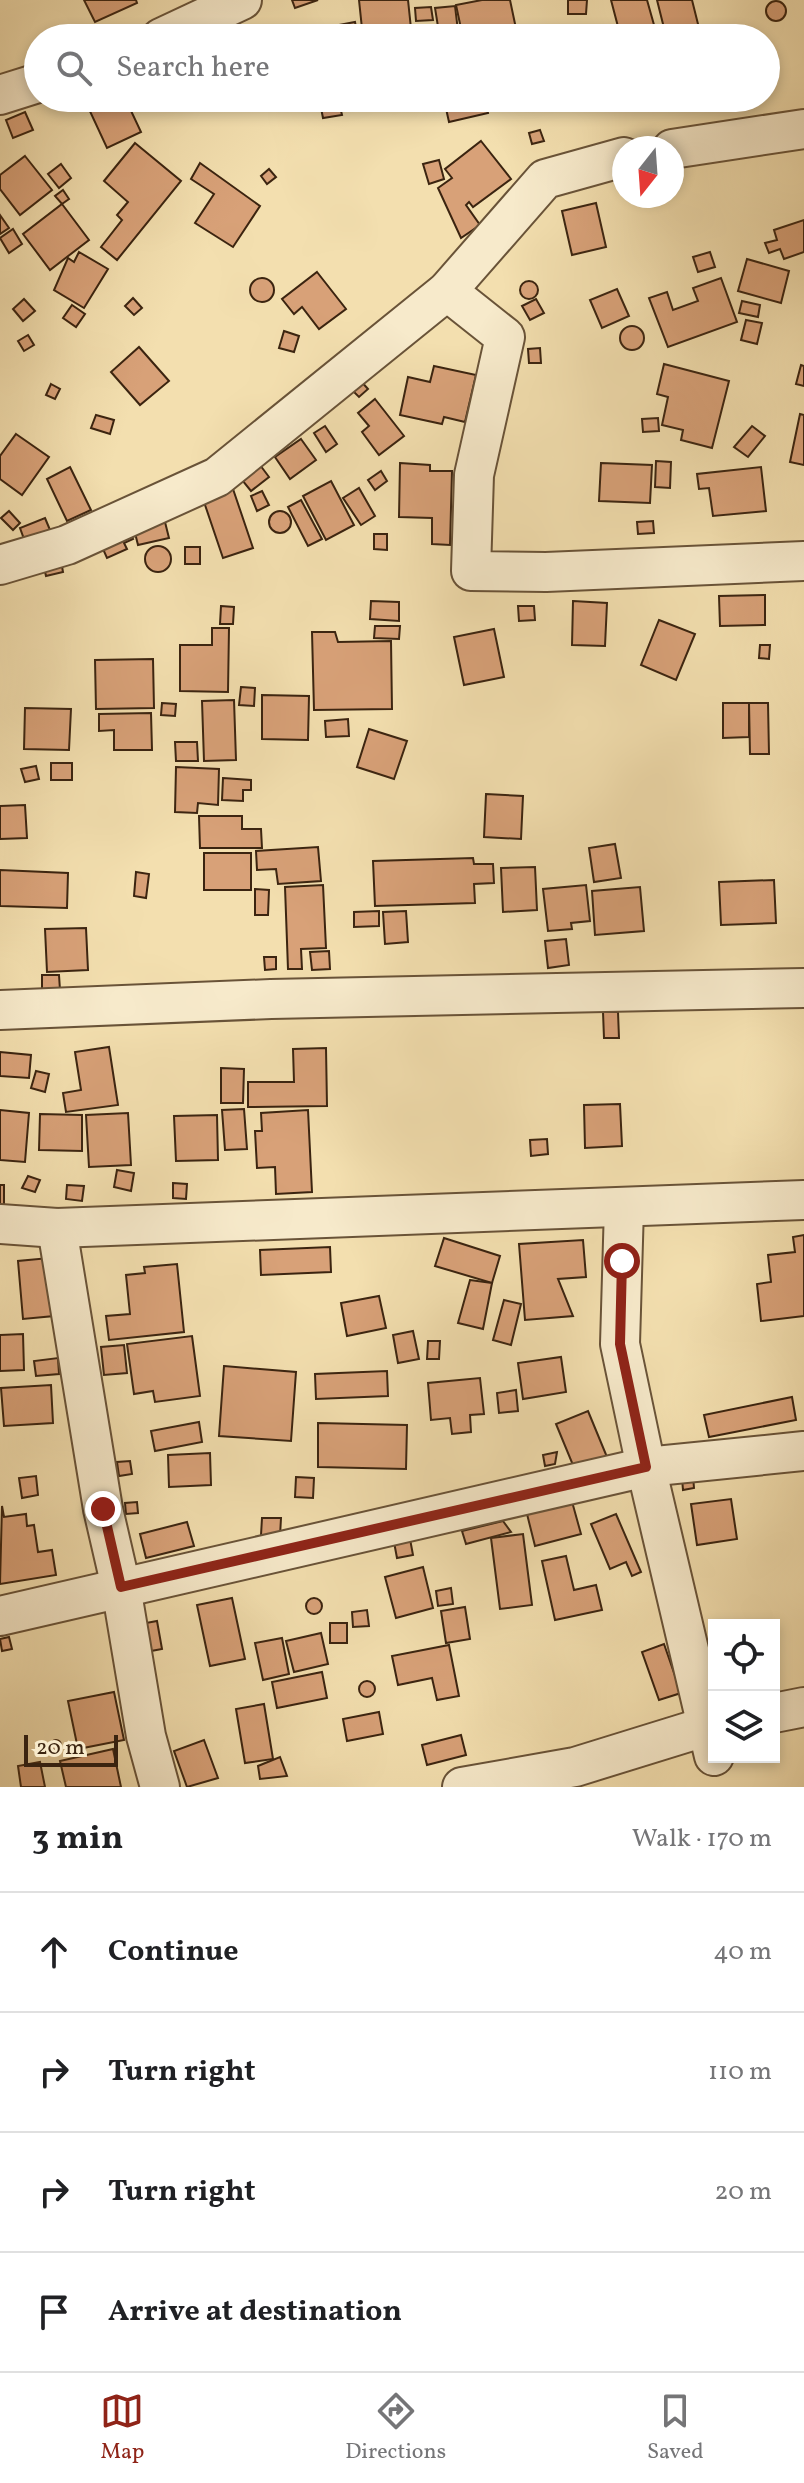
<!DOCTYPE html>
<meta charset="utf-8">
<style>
:root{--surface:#fff;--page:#f6f6f6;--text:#202124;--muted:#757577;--line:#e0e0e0;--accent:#8f2418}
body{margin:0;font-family:Vollkorn,serif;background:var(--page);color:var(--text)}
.controls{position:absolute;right:24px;bottom:24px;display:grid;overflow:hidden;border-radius:0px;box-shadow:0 4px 12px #0003}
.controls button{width:72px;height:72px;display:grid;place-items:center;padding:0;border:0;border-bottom:2px solid var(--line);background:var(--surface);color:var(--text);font:40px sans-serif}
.compass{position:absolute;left:612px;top:136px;width:72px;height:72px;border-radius:50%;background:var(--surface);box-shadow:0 4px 12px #0003;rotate:197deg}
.scale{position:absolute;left:24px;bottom:20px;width:94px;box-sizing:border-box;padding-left:8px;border:4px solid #3b2410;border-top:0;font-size:22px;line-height:28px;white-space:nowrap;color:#3b2410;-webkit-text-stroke:6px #f7eacb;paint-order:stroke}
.stop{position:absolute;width:24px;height:24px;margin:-18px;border:6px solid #8f2418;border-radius:50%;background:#fff}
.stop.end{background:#8f2418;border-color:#fff;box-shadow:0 2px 8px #0008}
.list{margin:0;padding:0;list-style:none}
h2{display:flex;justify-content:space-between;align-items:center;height:104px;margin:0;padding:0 32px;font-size:34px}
h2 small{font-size:26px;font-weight:400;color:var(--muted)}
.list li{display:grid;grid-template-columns:52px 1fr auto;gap:24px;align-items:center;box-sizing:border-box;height:120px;padding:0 32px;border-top:2px solid var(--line)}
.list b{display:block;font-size:30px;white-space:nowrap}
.list em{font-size:26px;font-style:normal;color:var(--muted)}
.icon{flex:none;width:44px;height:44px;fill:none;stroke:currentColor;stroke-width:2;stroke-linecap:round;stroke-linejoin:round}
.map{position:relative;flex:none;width:804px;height:1787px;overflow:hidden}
.search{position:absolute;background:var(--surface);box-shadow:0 4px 12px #0003;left:24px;right:24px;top:24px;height:88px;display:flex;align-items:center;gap:20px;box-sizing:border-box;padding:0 28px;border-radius:44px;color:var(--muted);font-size:30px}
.sheet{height:584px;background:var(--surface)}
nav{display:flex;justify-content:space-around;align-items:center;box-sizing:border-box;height:112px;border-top:2px solid var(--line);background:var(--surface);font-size:22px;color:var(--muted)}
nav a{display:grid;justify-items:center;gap:4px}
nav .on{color:var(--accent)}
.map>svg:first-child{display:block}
.building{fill:#d8a178;stroke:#3b2410;stroke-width:2}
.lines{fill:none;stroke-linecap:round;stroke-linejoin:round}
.minor-casing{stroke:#695338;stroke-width:42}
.minor{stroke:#f7eacb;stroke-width:38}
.route{stroke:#8f2418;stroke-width:10}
</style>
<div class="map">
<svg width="804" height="1787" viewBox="0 0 804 1787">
<rect width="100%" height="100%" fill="#f3dfaf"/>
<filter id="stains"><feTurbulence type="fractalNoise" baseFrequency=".0025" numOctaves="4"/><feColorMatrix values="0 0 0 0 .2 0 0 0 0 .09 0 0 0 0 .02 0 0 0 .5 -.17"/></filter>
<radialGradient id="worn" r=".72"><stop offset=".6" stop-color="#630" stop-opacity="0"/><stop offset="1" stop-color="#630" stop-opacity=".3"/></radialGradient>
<!-- building -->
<g class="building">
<path d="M84,0H136L137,3L95,22Z"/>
<path d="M292,0H318L295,8Z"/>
<path d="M359,0H408L412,38H363Z"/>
<path d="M482,0H510L518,38H463L456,5Z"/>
<path d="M568,0H587L586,14H568Z"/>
<path d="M611,0H647L656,32L621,38Z"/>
<path d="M657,0H692L699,28L666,36Z"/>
<circle cx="776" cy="11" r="10"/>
<path d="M455,6L458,31L439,33L435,8Z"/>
<path d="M431,7L433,20L416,21L415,8Z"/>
<path d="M355,22L358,38H325L323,28Z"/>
<path d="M599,25L608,28L614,38H583L590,27Z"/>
<path d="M308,29L313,38H292Z"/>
<path d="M107,98H125L141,132L107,148L88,107Z"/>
<path d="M217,98H237L233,106Z"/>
<path d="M319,98H338L342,115L323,118Z"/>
<path d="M472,98L473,103L485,100L488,113L449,122L445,104Z"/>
<path d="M25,112L33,130L13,138L6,120Z"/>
<path d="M540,130L544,141L532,144L529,133Z"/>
<path d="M481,141L511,179L473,207L469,202L466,205L480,225L461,238L438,188L452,178L445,169Z"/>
<path d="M135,143L181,181L117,260L101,247L122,220L117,215L128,202L104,181Z"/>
<path d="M25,156L52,190L20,215L0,189V175Z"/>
<path d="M439,160L444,179L429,184L423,164Z"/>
<path d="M200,163L260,206L233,247L195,223L214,194L191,179Z"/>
<path d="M61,164L71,178L59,188L48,174Z"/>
<path d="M269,169L276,177L267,184L261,176Z"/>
<path d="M63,190L69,199L62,204L55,196Z"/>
<path d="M596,203L606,247L572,255L562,211Z"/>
<path d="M62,204L89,240L50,270L23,234Z"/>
<path d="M0,215L9,228L0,234Z"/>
<path d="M804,220V252L784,259L780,249L769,253L765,243L777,240L774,230Z"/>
<path d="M13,229L22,244L9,253L0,238Z"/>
<path d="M79,252L108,269L84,308L54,290L68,258L74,262Z"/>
<path d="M710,252L715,267L698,272L693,257Z"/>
<path d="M747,259L789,271L781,303L738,291Z"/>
<path d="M317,272L346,309L319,329L302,307L294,314L282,299Z"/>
<circle cx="262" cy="290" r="12"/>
<path d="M721,278L737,322L668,347L649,298L667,292L673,310L698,301L693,288Z"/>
<circle cx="529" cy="290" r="9"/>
<path d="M617,289L629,316L602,328L590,300Z"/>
<path d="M133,298L142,308L134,315L125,306Z"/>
<path d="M24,299L35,311L23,321L13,309Z"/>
<path d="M536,299L544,313L530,320L522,306Z"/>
<path d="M742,301L760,305L758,317L739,313Z"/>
<path d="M72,305L85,314L76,327L63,318Z"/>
<path d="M746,320L762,323L757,344L741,340Z"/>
<circle cx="632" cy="338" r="12"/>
<path d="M284,331L299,336L294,352L279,348Z"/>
<path d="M28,335L34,345L24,351L18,341Z"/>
<path d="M139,347L169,381L140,405L111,372Z"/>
<path d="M540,348L541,363H529L528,349Z"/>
<path d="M664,364L729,381L712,448L681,440L683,430L662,425L668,397L657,394Z"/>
<path d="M801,365L804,366V386L796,384Z"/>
<path d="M434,366L476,375L465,422L444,417L442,424L400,415L408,377L430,382Z"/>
<path d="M359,379L368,389L359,397L349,387Z"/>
<path d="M51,384L60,389L55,399L46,395Z"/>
<path d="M375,399L404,436L379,455L362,432L369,426L358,413Z"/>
<path d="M800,414L804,415V465L790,462Z"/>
<path d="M96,415L114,420L110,434L91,428Z"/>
<path d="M658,418L659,431L643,432L642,419Z"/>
<path d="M325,426L337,444L326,452L314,433Z"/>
<path d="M752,426L765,436L748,457L734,447Z"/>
<path d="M16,434L49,457L22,495L0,479V456Z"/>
<path d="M301,439L316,460L290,479L275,457Z"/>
<path d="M656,461L671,462L670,488L655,487Z"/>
<path d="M400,463L430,465V471H452L450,545L432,544V518L399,517Z"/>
<path d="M601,463L652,465L650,503L599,501Z"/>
<path d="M260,465L269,477L251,491L242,480Z"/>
<path d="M70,467L91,510L67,521L47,479Z"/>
<path d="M761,467L766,511L713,516L709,488L699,489L697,474Z"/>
<path d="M381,471L387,481L375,490L368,480Z"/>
<path d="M331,481L354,525L326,540L303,496Z"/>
<path d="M359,488L375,516L361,525L343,498Z"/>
<path d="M233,489L253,548L223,558L203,499Z"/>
<path d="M262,491L269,505L257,511L251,496Z"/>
<path d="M301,500L322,539L308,546L288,507Z"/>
<path d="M9,511L20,523L13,530L1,518Z"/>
<circle cx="280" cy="522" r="11"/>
<path d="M45,518L50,530L24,539L20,528Z"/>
<path d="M653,521L654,533L638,534L637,522Z"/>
<path d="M165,522L169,538L138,545L134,529Z"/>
<path d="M128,528L133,539L124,543L127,549L107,558L99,540Z"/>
<path d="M374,534H387V550L374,549Z"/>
<circle cx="158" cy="559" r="13"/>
<rect x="185" y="547" width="15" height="17"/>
<path d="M60,555L63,572L46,576L42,559Z"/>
<path d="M765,595V625L720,626L719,596Z"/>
<path d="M371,601L399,602V621L370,619Z"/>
<path d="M573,601L607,603L605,646L572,645Z"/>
<path d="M221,606L234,607L233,624H220Z"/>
<path d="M518,606H534L535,620L519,621Z"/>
<path d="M659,620L695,634L676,680L641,665Z"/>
<path d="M375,626H400L399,639L374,638Z"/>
<path d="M212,628H229L228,692L180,691V645H212Z"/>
<path d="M494,629L504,677L464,685L454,637Z"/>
<path d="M312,632H335L338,642L391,641L392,709L314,710Z"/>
<path d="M760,645H770L769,659L759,658Z"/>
<path d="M153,659L154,708L96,709L95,660Z"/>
<path d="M241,687L255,688L254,706L239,705Z"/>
<path d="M262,695L309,696L308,740L262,739Z"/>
<path d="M234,700L236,760L204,761L202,701Z"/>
<path d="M162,703L176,704L175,716L161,715Z"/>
<path d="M723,703H749V737L723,738Z"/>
<path d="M749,703H768L769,754H750Z"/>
<path d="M25,708L71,709L69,750L24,749Z"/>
<path d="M151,713L152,750H114V730L99,731V714Z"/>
<path d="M348,719L349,736L326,737L325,721Z"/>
<path d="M369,729L407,741L394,779L357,767Z"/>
<path d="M175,742H197L198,761H176Z"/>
<rect x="51" y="763" width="21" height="17"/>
<path d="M36,766L39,779L25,782L21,769Z"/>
<path d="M176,767L219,769L218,805L198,803L197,813L175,812Z"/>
<path d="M223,778L251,780V790H243V801L222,800Z"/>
<path d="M486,794L523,796L521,839L484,837Z"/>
<path d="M25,805L27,838L0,839V806Z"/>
<path d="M199,816H242V829H261L262,848H200Z"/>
<path d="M615,844L621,878L594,882L589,848Z"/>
<path d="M318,847L321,881L278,884L276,869L257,870L256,851Z"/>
<rect x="204" y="853" width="47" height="37"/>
<path d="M473,858L474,864H493L494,883L474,884L475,903L375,906L373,861Z"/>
<path d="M535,867L537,910L503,912L501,868Z"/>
<path d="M0,870L68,873L67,908L0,906Z"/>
<path d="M136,872L149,874L146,898L134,896Z"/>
<path d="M774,880L776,923L721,925L719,882Z"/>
<path d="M323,885L326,948L301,949L302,969H288L285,887Z"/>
<path d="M586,885L590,921L571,923L572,929L548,931L543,889Z"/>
<path d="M640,887L644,931L595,935L592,891Z"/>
<path d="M255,889L269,890L268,915H255Z"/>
<path d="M379,911V926L354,927V912Z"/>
<path d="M406,911L408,942L385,944L383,912Z"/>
<path d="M86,928L88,970L47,972L45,929Z"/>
<path d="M566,939L569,965L548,968L545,941Z"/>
<path d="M329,951L330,969L312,970L310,952Z"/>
<path d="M264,957H276V969L265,970Z"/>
<path d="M42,975H59L60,990H42Z"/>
<path d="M603,1012H618L619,1038H604Z"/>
<path d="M109,1047L118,1105L66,1112L63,1093L81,1090L75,1052Z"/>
<path d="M326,1048L327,1106L248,1107V1082H294L293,1049Z"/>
<path d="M0,1052L31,1055L29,1078L0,1076Z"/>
<path d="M221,1068L244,1069L243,1103H221Z"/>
<path d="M36,1071L49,1074L45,1092L31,1088Z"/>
<path d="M620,1104L622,1146L585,1148L584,1105Z"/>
<path d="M244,1109L247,1149L225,1150L222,1110Z"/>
<path d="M0,1110L29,1113L25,1162L0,1160Z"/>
<path d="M308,1110L312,1192L276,1194L275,1167L257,1168L255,1131H262L261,1113Z"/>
<path d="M128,1113L131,1165L89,1167L86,1115Z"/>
<path d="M40,1114L82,1115V1151L39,1150Z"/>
<path d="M217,1115L218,1160L176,1161L174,1116Z"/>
<path d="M547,1139L548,1154L531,1156L530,1140Z"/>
<path d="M117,1170L134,1173L131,1191L114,1187Z"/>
<path d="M28,1176L40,1180L35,1192L22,1188Z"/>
<path d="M173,1183L187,1184L186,1199L173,1198Z"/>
<rect x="0" y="1185" width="4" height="21"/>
<path d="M67,1185L84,1186L82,1201L66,1199Z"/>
<path d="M804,1235V1316L761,1321L757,1284L771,1282L768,1255L795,1252L793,1237Z"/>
<path d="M444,1238L500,1256L492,1283L435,1266Z"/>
<path d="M583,1240L586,1277L558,1279L573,1316L525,1320L519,1244Z"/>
<path d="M330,1247L331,1272L261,1275L260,1250Z"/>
<path d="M49,1258L54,1316L23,1319L18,1261Z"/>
<path d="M177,1264L184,1332L109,1340L106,1316L130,1314L126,1275L145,1273L144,1267Z"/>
<path d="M470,1280L492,1283L483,1329L458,1323Z"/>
<path d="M379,1296L386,1328L347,1336L341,1303Z"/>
<path d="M504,1300L521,1304L511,1345L493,1340Z"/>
<path d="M413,1331L419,1359L398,1363L393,1335Z"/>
<path d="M23,1334L24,1370L0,1371V1335Z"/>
<path d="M192,1336L200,1396L155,1402L153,1391L134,1394L127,1344Z"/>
<path d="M428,1341H440L439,1359H427Z"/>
<path d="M124,1345L127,1373L104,1375L101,1347Z"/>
<path d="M561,1357L566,1392L523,1399L518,1363Z"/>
<path d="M58,1358L59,1374L36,1376L34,1361Z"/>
<path d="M224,1366L296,1372L291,1441L219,1436Z"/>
<path d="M387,1371L388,1396L316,1399L315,1374Z"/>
<path d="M480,1378L484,1414L470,1415L471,1432L452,1434L450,1418L431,1420L428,1383Z"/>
<path d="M51,1385L53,1423L4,1426L1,1388Z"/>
<path d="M516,1390L518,1411L499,1413L497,1393Z"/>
<path d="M792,1397L796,1420L709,1437L704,1415Z"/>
<path d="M588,1411L607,1457L575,1470L556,1424Z"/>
<path d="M199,1422L202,1442L155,1451L151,1431Z"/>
<path d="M318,1423L407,1425L406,1469L318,1467Z"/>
<path d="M557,1452L555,1464L545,1466L543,1455Z"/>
<path d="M210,1453L211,1485L169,1487L168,1455Z"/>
<path d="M130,1461L132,1474L119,1476L117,1462Z"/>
<path d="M36,1476L38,1495L22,1498L19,1478Z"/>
<path d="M693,1476L694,1488L683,1490L682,1478Z"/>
<path d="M296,1477L314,1478L313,1498L295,1497Z"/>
<path d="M571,1498L581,1534L535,1546L526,1510Z"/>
<path d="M731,1499L737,1539L697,1545L691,1504Z"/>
<path d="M137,1502L138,1513L126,1514L125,1503Z"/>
<path d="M2,1506L4,1517L26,1514L27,1526L34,1525L38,1552L52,1550L56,1575L0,1584Z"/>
<path d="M616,1514L641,1572L632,1576L626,1562L610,1569L591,1524Z"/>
<path d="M262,1518H281L280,1536L261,1535Z"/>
<path d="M503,1521L511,1532L466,1544L462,1531Z"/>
<path d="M187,1522L194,1546L146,1558L140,1534Z"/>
<path d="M523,1534L532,1605L500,1609L491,1538Z"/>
<path d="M410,1539L413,1555L397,1558L394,1542Z"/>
<path d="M566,1556L574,1590L596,1585L602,1610L555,1620L542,1561Z"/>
<path d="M423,1567L433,1608L396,1618L385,1577Z"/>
<path d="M451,1588L453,1604L438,1606L436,1591Z"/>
<path d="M232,1598L245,1659L210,1666L197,1605Z"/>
<circle cx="314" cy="1606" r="8"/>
<path d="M465,1607L470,1639L446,1643L441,1611Z"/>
<path d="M367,1610L369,1626L353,1627L352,1612Z"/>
<path d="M157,1621L162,1649L151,1651L146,1623Z"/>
<rect x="330" y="1623" width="17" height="20"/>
<path d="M321,1633L328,1664L294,1672L286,1641Z"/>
<path d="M9,1637L12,1649L2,1651L0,1639Z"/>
<path d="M282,1638L289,1674L263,1680L255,1643Z"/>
<path d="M664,1644L681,1693L659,1700L642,1652Z"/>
<path d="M449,1645L459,1696L437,1700L432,1678L398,1685L392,1656Z"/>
<path d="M322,1672L327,1698L277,1708L272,1682Z"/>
<circle cx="367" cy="1689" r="8"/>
<path d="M114,1692L124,1740L78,1749L68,1701Z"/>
<path d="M264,1704L273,1759L245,1763L236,1709Z"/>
<path d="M379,1712L383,1734L347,1741L343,1719Z"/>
<path d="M461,1735L466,1755L427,1765L422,1745Z"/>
<circle cx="56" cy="1745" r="5"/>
<path d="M204,1740L218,1778L187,1787L174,1751Z"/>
<path d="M113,1749L121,1787H66L60,1761Z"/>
<path d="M280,1757L287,1776L260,1779L258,1766Z"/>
<path d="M40,1762L45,1787H21L18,1766Z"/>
</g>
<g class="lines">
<defs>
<g id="minor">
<path d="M161,38L242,0"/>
<path d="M0,95L38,83"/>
<path d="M672,149L804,129"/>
<path d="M447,291L505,337L474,475L471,571L546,572L804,561"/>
<path d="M0,565L67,545L217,477L447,291L545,179L624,157"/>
<path d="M0,1010L271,999L804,988"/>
<path d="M624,1207L620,1344L646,1467L804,1451"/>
<path d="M0,1224L57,1228L804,1200"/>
<path d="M57,1228L103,1509L121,1587L146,1736L160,1787"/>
<path d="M0,1616L646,1467L714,1756"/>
<path d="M774,1713L804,1707"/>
<path d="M462,1787L575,1767L714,1724"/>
</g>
</defs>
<!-- minor casing -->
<use href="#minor" class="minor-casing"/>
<!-- minor -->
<use href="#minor" class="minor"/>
</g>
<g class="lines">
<!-- route -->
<path class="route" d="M103,1509L121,1587L646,1467L620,1344L622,1261"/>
</g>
<rect width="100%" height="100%" filter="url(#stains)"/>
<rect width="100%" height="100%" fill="url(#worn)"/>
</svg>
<div class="controls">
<button><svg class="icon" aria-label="locate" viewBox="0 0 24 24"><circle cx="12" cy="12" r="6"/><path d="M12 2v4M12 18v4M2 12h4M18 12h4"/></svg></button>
<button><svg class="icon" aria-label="layers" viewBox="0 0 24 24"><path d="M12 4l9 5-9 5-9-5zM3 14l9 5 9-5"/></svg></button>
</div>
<svg class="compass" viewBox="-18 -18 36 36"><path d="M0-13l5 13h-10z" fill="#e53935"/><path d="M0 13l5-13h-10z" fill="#757577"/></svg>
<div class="scale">20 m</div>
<div class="stop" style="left:622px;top:1261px"></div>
<div class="stop end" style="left:103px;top:1509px"></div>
<div class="search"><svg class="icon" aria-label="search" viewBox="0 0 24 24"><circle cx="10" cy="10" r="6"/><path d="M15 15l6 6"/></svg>Search here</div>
</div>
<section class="sheet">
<h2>3 min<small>Walk · 170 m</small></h2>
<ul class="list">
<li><svg class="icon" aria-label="ahead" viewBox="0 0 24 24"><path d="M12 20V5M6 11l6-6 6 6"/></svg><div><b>Continue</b></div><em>40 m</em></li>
<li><svg class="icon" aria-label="right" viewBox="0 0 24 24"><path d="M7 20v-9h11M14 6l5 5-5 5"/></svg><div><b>Turn right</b></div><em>110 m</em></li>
<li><svg class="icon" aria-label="right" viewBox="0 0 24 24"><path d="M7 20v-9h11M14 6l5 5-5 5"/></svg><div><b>Turn right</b></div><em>20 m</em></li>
<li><svg class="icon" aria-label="arrive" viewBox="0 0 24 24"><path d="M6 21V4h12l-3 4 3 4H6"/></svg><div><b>Arrive at destination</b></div></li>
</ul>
</section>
<nav>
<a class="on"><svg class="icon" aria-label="map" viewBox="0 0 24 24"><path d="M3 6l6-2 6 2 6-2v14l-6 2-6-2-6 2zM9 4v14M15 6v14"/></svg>Map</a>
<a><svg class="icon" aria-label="directions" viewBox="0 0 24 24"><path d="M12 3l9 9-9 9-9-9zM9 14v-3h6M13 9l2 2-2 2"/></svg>Directions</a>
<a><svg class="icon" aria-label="saved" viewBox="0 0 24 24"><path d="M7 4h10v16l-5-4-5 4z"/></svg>Saved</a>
</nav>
